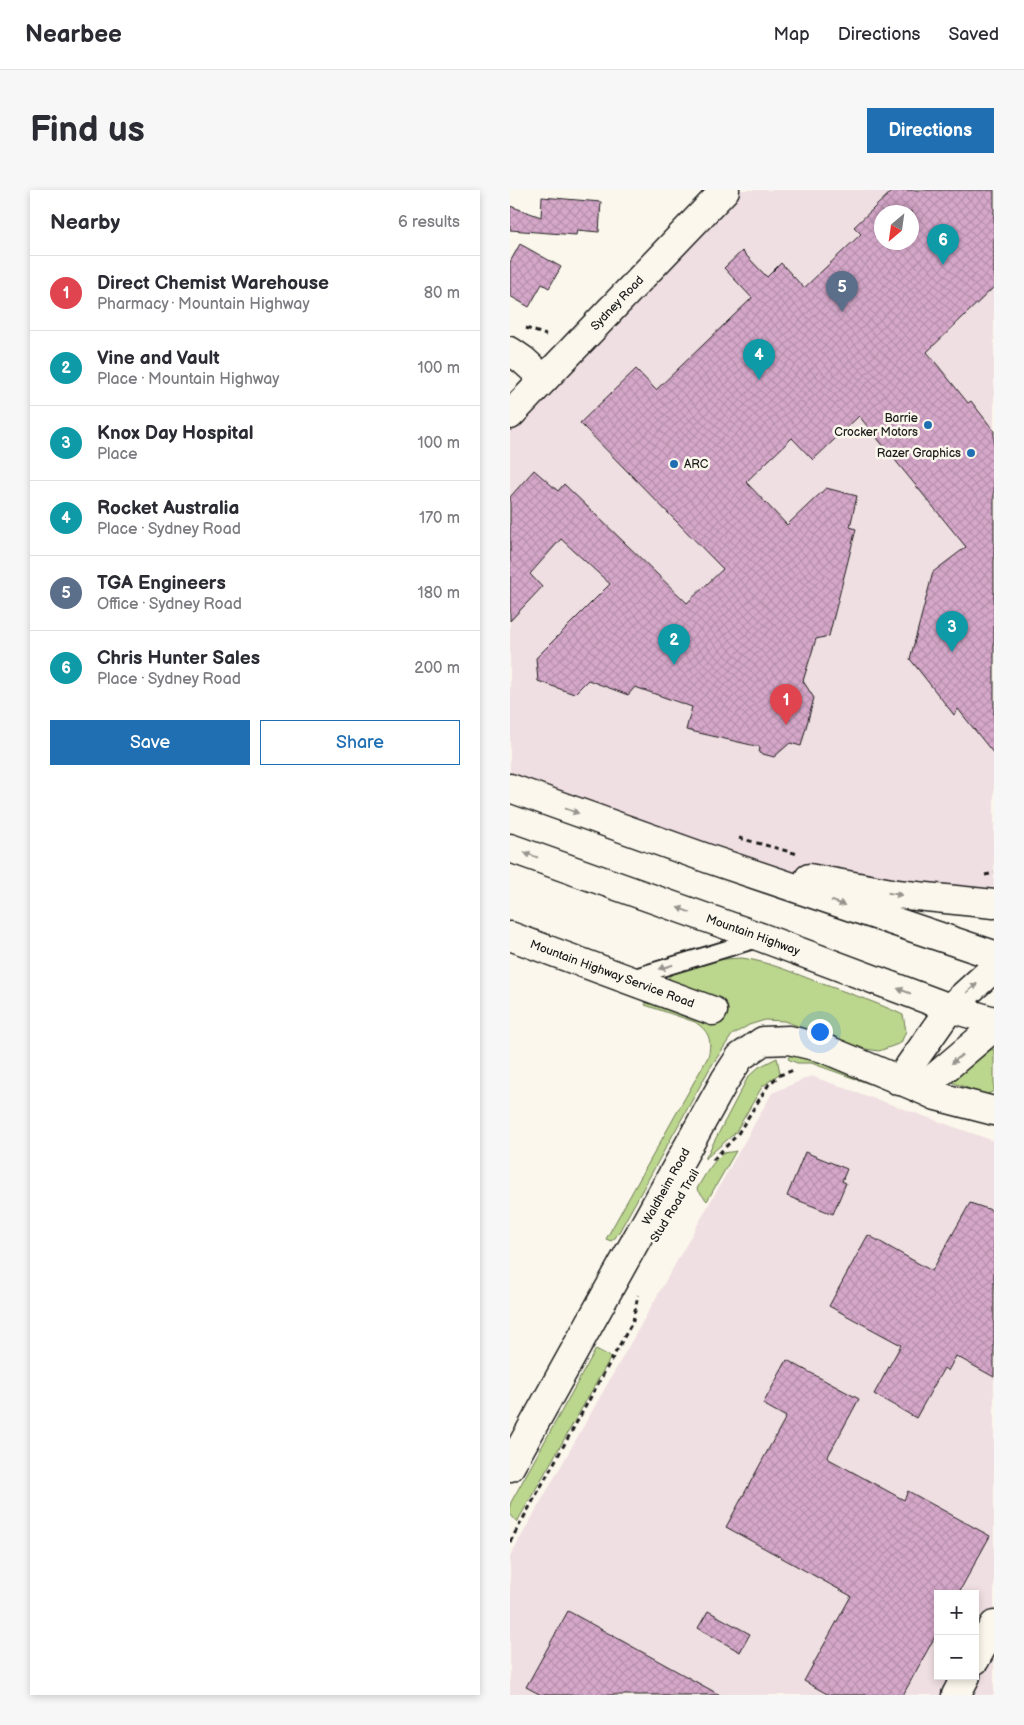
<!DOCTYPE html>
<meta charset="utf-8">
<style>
:root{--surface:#fff;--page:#f7f7f7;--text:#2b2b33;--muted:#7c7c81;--line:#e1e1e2;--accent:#1f6fb2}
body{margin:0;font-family:"Balsamiq Sans",sans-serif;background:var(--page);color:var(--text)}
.controls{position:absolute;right:15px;bottom:15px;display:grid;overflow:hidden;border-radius:0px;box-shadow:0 2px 8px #0003}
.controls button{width:45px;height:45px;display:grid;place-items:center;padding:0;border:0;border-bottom:1px solid var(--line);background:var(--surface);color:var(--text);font:25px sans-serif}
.compass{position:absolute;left:364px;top:15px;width:45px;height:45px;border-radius:50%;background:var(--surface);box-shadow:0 2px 8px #0003;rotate:209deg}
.you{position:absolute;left:309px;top:841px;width:18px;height:18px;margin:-12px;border:4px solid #fff;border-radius:50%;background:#1a73e8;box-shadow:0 0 0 8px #1a73e833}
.badge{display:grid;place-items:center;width:32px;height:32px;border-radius:50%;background:var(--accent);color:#fff;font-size:16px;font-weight:700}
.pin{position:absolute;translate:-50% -41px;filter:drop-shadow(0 1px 2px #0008)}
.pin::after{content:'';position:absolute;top:26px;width:18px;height:15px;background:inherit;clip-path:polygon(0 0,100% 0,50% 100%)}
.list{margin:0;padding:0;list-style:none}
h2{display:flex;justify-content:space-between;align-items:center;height:65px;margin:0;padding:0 20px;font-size:21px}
h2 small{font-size:16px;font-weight:400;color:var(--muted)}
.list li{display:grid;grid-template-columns:32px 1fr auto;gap:15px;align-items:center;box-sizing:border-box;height:75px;padding:0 20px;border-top:1px solid var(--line)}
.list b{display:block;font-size:19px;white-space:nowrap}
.list p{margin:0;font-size:16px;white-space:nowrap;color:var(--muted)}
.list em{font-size:16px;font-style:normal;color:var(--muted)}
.actions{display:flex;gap:10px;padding:15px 20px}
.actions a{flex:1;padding:11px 0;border:1px solid var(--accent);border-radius:0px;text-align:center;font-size:18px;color:var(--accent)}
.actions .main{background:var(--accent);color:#fff}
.map{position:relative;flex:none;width:484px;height:1505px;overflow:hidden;border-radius:0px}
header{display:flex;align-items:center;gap:30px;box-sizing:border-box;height:70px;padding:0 25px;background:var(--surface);border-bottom:1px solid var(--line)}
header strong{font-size:24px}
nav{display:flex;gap:28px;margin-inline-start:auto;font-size:18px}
.intro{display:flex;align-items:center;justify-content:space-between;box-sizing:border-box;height:120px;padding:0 30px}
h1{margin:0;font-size:35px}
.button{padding:12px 22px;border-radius:0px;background:var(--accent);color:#fff;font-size:18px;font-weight:700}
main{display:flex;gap:30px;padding:0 30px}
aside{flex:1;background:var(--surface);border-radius:0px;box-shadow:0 2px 8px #0003}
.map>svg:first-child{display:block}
.built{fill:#f0dfe2;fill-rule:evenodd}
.green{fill:#bbd68d;stroke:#6c7954}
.building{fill:url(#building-cross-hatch);stroke:#1c1c1c;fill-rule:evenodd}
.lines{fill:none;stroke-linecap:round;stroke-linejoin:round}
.service-casing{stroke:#1c1c1c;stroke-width:19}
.minor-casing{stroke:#1c1c1c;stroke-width:31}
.primary-casing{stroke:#1c1c1c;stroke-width:31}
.path{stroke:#1c1c1c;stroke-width:3;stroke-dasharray:5 4;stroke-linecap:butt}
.service{stroke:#fbf7ec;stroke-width:15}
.minor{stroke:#fbf7ec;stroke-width:28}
.primary{stroke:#fbf7ec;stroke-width:28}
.oneway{fill:#97948e}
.poi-dot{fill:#1f6fb2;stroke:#fbf7ec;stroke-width:2}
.labels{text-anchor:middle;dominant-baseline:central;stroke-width:5;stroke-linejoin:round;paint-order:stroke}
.street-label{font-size:12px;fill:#1c1c1c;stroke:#fbf7ec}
.poi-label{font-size:12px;fill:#1c1c1c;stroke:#fbf7ec;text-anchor:end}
</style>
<header>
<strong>Nearbee</strong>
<nav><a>Map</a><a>Directions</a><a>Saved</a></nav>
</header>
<div class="intro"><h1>Find us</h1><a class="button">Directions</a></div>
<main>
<aside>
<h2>Nearby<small>6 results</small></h2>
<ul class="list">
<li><span class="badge" style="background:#e0444e">1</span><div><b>Direct Chemist Warehouse</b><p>Pharmacy · Mountain Highway</p></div><em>80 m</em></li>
<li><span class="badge" style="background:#0f9aa8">2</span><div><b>Vine and Vault</b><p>Place · Mountain Highway</p></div><em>100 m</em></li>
<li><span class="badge" style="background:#0f9aa8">3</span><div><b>Knox Day Hospital</b><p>Place</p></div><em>100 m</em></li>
<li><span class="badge" style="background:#0f9aa8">4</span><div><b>Rocket Australia</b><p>Place · Sydney Road</p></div><em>170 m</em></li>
<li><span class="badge" style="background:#5c6f8a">5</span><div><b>TGA Engineers</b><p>Office · Sydney Road</p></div><em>180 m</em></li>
<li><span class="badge" style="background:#0f9aa8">6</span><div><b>Chris Hunter Sales</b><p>Place · Sydney Road</p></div><em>200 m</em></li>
</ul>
<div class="actions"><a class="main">Save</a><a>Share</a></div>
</aside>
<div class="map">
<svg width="484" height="1505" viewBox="0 0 484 1505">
<defs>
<pattern id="building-cross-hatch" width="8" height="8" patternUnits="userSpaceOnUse" patternTransform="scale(1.25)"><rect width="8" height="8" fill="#d5a7c9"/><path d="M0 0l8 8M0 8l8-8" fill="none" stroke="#b68fac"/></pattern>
</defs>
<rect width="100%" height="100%" fill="#fbf7ec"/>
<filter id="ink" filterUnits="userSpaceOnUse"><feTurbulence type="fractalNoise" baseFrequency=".02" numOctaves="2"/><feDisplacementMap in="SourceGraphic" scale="10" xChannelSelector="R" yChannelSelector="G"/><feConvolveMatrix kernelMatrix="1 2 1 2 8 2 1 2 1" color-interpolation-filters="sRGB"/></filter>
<g filter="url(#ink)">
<!-- built -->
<g class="built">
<path d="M215,0H484V714L442,710L199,669L0,598V225ZM372,22H402V52H372Z"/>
<path d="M301,886L484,951V1505H0V1366L262,903ZM428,1404H465V1486H428Z"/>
</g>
<!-- green -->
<g class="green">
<path d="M232,768C259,772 284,783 310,793C338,803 366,812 393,825L396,841L391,853L369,861L349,858L274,831L255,830L239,835L222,845L200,878L109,1042L105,1048L101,1051L96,1049L198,867C202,851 200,842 185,832L135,815L138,810L204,831L211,810L162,791L159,789V786C176,771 211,769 232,768Z"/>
<path d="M484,859V901L476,905L436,890L465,864Z"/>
<path d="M290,864L431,915L430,919L301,873H287L278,869L280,865Z"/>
<path d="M267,868L270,883L252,897L225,943L195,969L238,887L249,877Z"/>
<path d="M226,961L197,1011L187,999C192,989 204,969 214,963C218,962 223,962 226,961Z"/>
<path d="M86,1159L101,1167L7,1332L0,1324V1314Z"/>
</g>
<!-- building -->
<g class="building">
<path d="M383,0H484V97L417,162L458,213L461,211L484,241V564L448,519L444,525L400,469L423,382L456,357L349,226L303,270L282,248L236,292L277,335L316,298L347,306L340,337L346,339L319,446L306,449L293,491L304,508L291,556L280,553L264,567L249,563L250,557L176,540L182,517L125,497L118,505L78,490L64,504L28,491L26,468L100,394L51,349L20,384L32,397L0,431V307L24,280L48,301L54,294L177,413L213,379L70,233L126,179L146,200L242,108L214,78L232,61L257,87L271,73L294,98L351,44L344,37ZM372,22H402V52H372Z"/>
<path d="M32,7L91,12L89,42L67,40L66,45L0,40V16L31,27Z"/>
<path d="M10,54L51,77L39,98L32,94L19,117L0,106V72Z"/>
<path d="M295,962L337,979L332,991L336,993L323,1024L277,1006Z"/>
<path d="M460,1013L484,1021V1187L446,1166L438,1181L434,1178L406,1228L364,1204L391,1155L319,1116L358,1045L422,1081Z"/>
<path d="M277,1170L349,1209L317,1268L394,1310L398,1301L480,1346L448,1404H428V1441L393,1505H319L294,1491L341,1406L216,1337L276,1227L253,1214Z"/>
<path d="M58,1421L210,1505H31L16,1497Z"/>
<path d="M198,1421L240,1444L230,1462L188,1438Z"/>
</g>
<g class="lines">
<defs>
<path id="service" d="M120,788L249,749"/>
<g id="minor">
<path d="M0,161L13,170L34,189"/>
<path id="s1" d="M0,225L215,0"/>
<path id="s2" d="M0,746L203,821"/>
<path d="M389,891L440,818"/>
<path d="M411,899L426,906L484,921"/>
<path id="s3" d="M0,1277L215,890L230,867L253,851L279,850L313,858L411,899L484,837"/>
<path d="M465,1470L484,1435"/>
<path d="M446,1505L456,1486"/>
</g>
<g id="primary">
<path d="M0,598L199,669L484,765"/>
<path id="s4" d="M0,658L253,748L440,818L484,831"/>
<path d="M299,688L387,704L484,714"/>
<path d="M440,818L484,778"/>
</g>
</defs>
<!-- service casing -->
<use href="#service" class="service-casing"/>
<!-- minor casing -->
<use href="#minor" class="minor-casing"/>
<!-- primary casing -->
<use href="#primary" class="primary-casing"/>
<!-- path -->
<g class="path">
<path d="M16,138L36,145"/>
<path d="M229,648L288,664"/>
<path d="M475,685L484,683"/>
<path d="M203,970L227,945L259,894L270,885L284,880"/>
<path d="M0,1352L123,1131L128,1105"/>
</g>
<!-- service -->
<use href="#service" class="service"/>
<!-- minor -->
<use href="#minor" class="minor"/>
<!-- primary -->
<use href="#primary" class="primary"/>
</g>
<!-- one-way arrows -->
<defs><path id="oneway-solid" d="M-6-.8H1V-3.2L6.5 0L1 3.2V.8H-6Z" transform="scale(1.25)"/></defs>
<g class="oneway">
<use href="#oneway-solid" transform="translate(62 621) rotate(20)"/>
<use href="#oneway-solid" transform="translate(21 665) rotate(-160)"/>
<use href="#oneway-solid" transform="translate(385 704) rotate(9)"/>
<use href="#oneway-solid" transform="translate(328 713) rotate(19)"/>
<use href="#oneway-solid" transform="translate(174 720) rotate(-160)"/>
<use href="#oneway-solid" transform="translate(156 777) rotate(163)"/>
<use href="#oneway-solid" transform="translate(462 798) rotate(-42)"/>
<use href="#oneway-solid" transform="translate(394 801) rotate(-159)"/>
<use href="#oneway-solid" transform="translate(447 869) rotate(140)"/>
</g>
</g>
<!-- markers -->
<g class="poi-dot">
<circle cx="418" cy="235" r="5"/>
<circle cx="461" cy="263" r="5"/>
<circle cx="164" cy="274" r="5"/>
</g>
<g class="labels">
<!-- street labels -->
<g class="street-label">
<text stroke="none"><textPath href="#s1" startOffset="155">Sydney Road</textPath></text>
<text stroke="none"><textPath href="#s4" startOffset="258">Mountain Highway</textPath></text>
<text stroke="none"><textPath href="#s2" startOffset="109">Mountain Highway Service Road</textPath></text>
<text stroke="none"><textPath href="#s3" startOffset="321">Waldheim Road</textPath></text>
<text transform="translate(165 1016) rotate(-59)">Stud Road Trail</text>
</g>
<!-- poi labels -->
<g class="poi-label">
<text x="408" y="228">Barrie<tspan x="408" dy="14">Crocker Motors</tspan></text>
<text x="451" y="263">Razer Graphics</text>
<text x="174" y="274" text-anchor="start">ARC</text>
</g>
</g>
</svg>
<div class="controls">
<button>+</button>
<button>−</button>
</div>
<svg class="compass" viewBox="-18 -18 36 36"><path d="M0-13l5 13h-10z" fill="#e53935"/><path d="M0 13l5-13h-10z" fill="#7c7c81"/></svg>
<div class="you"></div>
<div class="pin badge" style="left:276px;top:535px;background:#e0444e">1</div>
<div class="pin badge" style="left:164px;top:475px;background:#0f9aa8">2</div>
<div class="pin badge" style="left:442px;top:462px;background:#0f9aa8">3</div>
<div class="pin badge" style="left:249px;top:190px;background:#0f9aa8">4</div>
<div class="pin badge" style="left:332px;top:122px;background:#5c6f8a">5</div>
<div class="pin badge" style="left:433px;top:75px;background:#0f9aa8">6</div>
</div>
</main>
